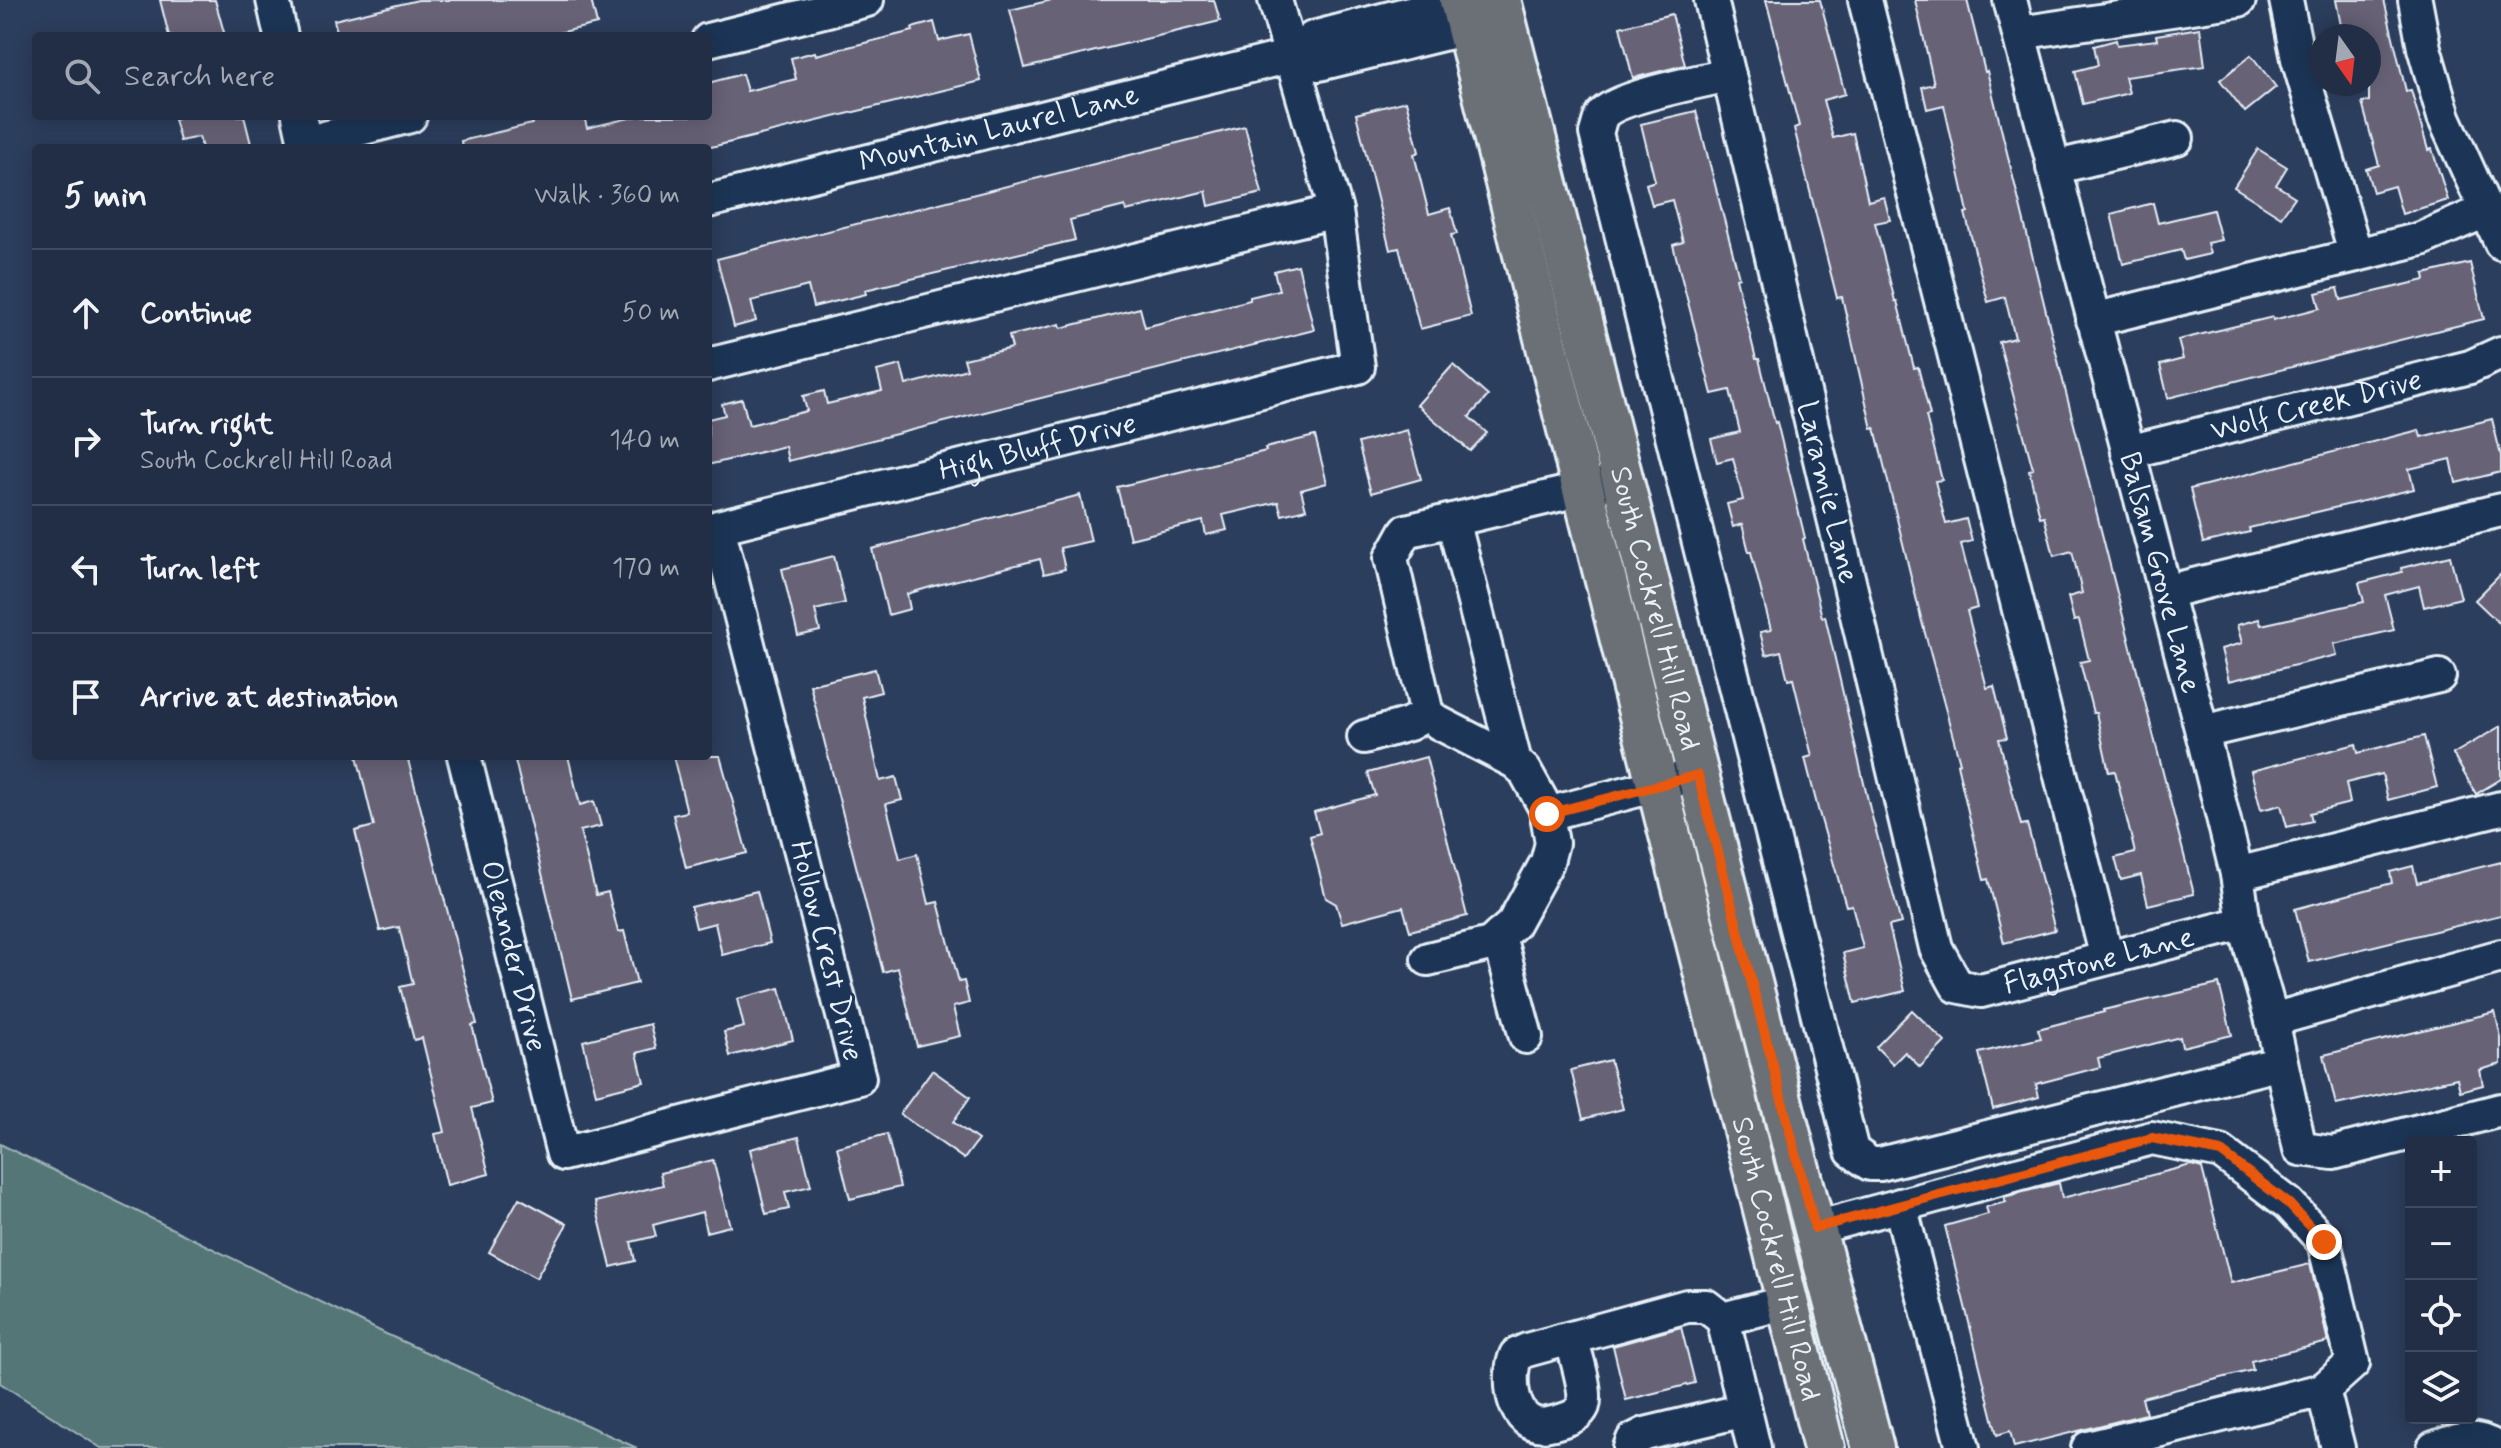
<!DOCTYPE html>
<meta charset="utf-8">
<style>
:root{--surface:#212e46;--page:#2d3a51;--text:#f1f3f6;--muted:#a2a8b3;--line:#3e4a5f}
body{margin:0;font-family:Mynerve,sans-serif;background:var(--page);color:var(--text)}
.controls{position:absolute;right:24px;bottom:24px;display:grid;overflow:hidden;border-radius:8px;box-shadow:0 4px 20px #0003}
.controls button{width:72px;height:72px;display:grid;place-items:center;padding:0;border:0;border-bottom:2px solid var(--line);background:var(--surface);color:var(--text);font:40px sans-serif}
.compass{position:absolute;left:2309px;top:24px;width:72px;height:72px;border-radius:50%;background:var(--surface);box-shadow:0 4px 20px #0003;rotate:166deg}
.stop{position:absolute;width:24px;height:24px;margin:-18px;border:6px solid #ea580c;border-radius:50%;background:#fff}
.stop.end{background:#ea580c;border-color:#fff;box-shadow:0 2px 8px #0008}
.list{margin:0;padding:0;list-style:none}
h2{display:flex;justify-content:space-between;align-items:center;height:104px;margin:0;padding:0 32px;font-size:34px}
h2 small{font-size:26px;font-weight:400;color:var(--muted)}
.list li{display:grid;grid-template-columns:52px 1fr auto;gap:24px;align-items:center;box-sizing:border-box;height:128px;padding:0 32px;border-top:2px solid var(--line)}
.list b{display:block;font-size:30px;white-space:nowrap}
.list p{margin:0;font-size:26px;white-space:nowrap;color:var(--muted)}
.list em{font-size:26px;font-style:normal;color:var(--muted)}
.icon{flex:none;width:44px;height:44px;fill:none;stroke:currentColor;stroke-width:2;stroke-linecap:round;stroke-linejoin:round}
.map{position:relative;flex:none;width:2501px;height:1448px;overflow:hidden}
.search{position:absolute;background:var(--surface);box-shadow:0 4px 20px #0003;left:32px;top:32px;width:680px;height:88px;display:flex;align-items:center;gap:20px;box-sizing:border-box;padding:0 28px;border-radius:8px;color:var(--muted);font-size:30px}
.panel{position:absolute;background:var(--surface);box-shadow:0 4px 20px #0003;left:32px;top:144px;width:680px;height:616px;border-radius:8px}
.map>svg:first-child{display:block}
.green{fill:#547676;stroke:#9eb4b7;stroke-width:2}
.building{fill:#676277;stroke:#e8f1f8;stroke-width:2}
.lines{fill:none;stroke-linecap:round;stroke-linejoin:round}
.minor-casing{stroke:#e8f1f8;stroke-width:38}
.major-casing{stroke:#e8f1f8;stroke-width:46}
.minor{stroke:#1d3557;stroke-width:32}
.major{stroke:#6a7074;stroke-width:40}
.route{stroke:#ea580c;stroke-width:10}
.labels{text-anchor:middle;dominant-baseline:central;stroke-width:6;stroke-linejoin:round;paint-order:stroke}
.street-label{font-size:30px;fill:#e8f1f8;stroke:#1d3557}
</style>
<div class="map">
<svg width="2501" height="1448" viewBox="0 0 2501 1448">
<rect width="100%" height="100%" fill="#2c3e5d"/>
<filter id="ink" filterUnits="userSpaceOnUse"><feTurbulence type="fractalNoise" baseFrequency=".0125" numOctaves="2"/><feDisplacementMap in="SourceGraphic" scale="16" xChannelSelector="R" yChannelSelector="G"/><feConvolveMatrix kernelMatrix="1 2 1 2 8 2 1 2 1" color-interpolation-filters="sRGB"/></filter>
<g filter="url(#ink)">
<!-- green -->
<path class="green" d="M0,1144L386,1334L637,1448H101L0,1383Z"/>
<!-- building -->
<g class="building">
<path d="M160,0H215L225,36H169Z"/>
<path d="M418,0H591L597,24L546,36H338L334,20Z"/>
<path d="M1052,0H1214L1220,21L1025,68L1010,10Z"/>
<path d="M1766,0H1820L1845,94L1823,100L1833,138L1853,133L1868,201L1884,197L1890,220L1875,223L1895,301H1897L1914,368L1918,367L1930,415L1926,416L1942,480L1935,481L1946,524L1966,519L1972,541L1961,544L1977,608L1967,611L1987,688L1994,686L2007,738L1999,739L2021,825L2027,824L2055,930L2004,943L1988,879L1984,880L1957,764L1960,763L1922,622L1875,428L1872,429L1842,297L1837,298L1794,128L1799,126Z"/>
<path d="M1915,0H1967L1985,72L1987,71L2066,393L2194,894L2148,905L2141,875L2121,880L2115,858L2135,853L2115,771L2109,772L2096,713H2093L2080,662L2089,660L2079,620L2074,621L2068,597L2082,593L2072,551L2054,556L2044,516L2040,517L2029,470L2033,469L1999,342L2015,338L2005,297L1988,302L1965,213L1968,212L1944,105L1927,109L1922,87L1934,84Z"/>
<path d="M2336,0H2384L2406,91L2411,90L2428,150L2432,149L2448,200L2402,214L2394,186L2373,192L2366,169L2379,165L2362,103L2369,101V36H2343Z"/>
<path d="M1672,14L1685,65L1633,78L1620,27Z"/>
<path d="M934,22L939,41L969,34L981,81L707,148H462L461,141L532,124V121L553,116H584L587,128L638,116H708V83L742,74L747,91L796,79L791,58L815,52L816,55L913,31L912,28Z"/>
<path d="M2200,28L2205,66L2125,77L2129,93L2083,104L2075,71L2098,65L2094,46L2116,40L2117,45L2157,40L2156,35Z"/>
<path d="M2251,55L2276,87L2245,112L2220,80Z"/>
<path d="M1406,101L1419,152L1414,154L1429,214L1450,208L1457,234L1451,235L1471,316L1420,329L1399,248L1390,250L1356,114Z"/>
<path d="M1696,111L1739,277L1736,278L1756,359H1759L1775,423L1777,422L1805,538L1803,539L1822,617L1825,616L1870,809L1901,923L1889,926L1905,991L1855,1003L1843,953L1863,948L1852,905L1846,906L1818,809L1805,758L1812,756L1793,679L1788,680L1781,651L1766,655L1760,632L1771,630L1751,552H1749L1742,524L1733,527L1727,504L1743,500L1733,458L1717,462L1711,439L1740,432L1730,390L1712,394L1673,245L1683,242L1672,200L1652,205L1646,184L1655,181L1641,124Z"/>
<path d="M185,116H244L252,148H202L199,137L180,141L174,119Z"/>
<path d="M1245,126L1262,193L1209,206L1206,191L1126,211L1125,206L1070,220L1075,240L865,290L866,294L813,307L808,286L751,301L756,321L734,327L717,259Z"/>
<path d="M2258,149L2287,167L2276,185L2295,197L2281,217L2234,187Z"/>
<path d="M2153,203L2158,223L2213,210L2221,240L2207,243L2210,254L2184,260L2181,250L2123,264L2111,214Z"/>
<path d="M2470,263L2484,319L2168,398L2160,365L2183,359L2178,340L2273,317V320L2320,308L2316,293L2338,288L2341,300L2425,280L2424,274Z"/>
<path d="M1298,265L1314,330L788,461L785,446L708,465V419L725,415L722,404L742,399L749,425L807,411L803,396L824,391L827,404L882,391L877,371L901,365L906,385L967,369L964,359L1012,348L1009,336L1060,324L1061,328L1140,308L1145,327L1250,300V297L1279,290L1274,271Z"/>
<path d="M1453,365L1488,396L1469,417L1487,433L1470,451L1417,405Z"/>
<path d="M2492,419L2501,456V472L2456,483L2451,459L2409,469L2414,489L2249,528L2250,532L2203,543L2190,489L2419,430L2421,437Z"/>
<path d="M1407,430L1421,479L1371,493L1358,443Z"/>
<path d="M1315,436L1327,483L1301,490L1306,509L1282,515L1278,502L1223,515L1227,530L1206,535L1203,521L1130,539L1117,487L1266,451L1265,448Z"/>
<path d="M1080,495L1091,541L1060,548L1065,569L1044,574L1040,559L934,586L907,594L910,609L888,615L872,549Z"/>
<path d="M834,556L845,603L815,610L820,631L798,636L782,569Z"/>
<path d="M2450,556L2461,598L2424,607L2419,586L2385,595L2394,630L2334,644L2337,655L2229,681L2221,649L2242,643L2237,625L2259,619L2261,625L2364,602L2359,583L2402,572L2401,568Z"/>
<path d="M2501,574V625L2475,600Z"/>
<path d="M875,669L881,692L862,697L880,781L896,777L902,800L886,804L900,859L917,854L929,904L938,902L959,982L964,981L969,1003L953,1007L960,1036L917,1046L898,968L883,972L810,685Z"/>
<path d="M2501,726V779L2476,794L2453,754Z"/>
<path d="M2424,736L2437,787L2388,800L2382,774L2346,783L2350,803L2310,813L2312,821L2287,827L2281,805L2261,810L2251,771L2356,744L2358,753Z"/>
<path d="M357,756H407L477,1024L472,1025L492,1103L472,1108L489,1174L447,1185L435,1134L445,1132L422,1038L414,1040L400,987L413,984L399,927L380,931L355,831L374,826Z"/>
<path d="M514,756H568L580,805L594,801L601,826L580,831L596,895L608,892L618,932L624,931L637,983L572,999Z"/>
<path d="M673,756H720L747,853L686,868L673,815L687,812Z"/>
<path d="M1426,757L1467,916L1410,931L1403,907L1342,923L1336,904L1326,898L1310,836L1320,833L1314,812L1375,795L1368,773Z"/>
<path d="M2501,862V915L2309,962L2295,909L2392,883L2390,872L2413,866L2417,883Z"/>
<path d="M757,891L770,943L722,955L715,923L696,928L691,907Z"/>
<path d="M2219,984L2232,1035L2182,1047L2180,1037L2098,1058L2100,1067L2036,1084L2039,1097L1993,1109L1979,1053L2041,1038L2038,1029L2104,1012L2103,1010Z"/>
<path d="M780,988L793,1040L730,1056L724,1032L744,1027L737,999Z"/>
<path d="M1912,1010L1945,1042L1920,1067L1905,1052L1893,1064L1876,1047Z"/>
<path d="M2495,1012L2501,1038V1064L2480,1070L2483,1085L2460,1091L2457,1078L2336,1105L2324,1055Z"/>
<path d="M650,1024L656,1048L637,1053L644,1082L596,1094L583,1041Z"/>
<path d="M1610,1060L1623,1109L1583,1119L1571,1070Z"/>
<path d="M932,1070L970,1097L953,1122L978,1140L964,1159L900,1114Z"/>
<path d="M887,1134L900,1187L850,1199L837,1147Z"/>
<path d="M799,1137L811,1186L785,1192L789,1209L766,1214L750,1149Z"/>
<path d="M713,1160L730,1226L706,1232L702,1212L653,1225L656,1236L631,1242L635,1261L611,1267L595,1202L663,1185L660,1173Z"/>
<path d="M2191,1165L2202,1168L2231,1283L2310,1264L2328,1342L2251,1361L2253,1370L2142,1398L2146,1414L2014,1447L2010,1431L1997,1435L1945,1226L1988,1214L1986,1207L2006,1202L2004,1197L2059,1183L2062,1198Z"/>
<path d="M519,1198L567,1224L536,1278L489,1252Z"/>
<path d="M1681,1327L1695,1383L1626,1400L1613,1346Z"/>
</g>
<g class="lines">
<defs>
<g id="minor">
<path d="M273,0L281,36"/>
<path id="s1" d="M1711,0L1936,948L1957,986L1981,991L2244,923"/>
<path d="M1865,0L2107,958"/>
<path id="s2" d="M2010,0L2202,732L2237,874L2244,923L2272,1020L2300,1149L2333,1153L2501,1110"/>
<path d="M2286,0L2298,59L2356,255"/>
<path d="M2415,0L2424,48L2444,117L2501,243"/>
<path d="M2019,33L2239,0"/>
<path d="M708,40L867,0"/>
<path d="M1291,56L1319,64L1467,28L1486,15"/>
<path d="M1729,75C1703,81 1616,97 1602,115C1599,120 1598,128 1596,133L1852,1151L1870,1164H1880L2281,1063"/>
<path d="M299,116L306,148"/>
<path d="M305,143L410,116"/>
<path d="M2053,168L2177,138"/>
<path id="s3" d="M708,201L1291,56L1313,38L1460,0"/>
<path d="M2093,320L2421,239L2485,211"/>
<path d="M708,365L1336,211"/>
<path id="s4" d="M2128,452L2470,367L2501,353"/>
<path d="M1453,520L1515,762"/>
<path d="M2165,592L2501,510"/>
<path d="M2202,732L2439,676"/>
<path d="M1364,737L1409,724L1427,714"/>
<path id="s5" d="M464,756L563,1154L859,1078L718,527L1358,367L1336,211L1275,0"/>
<path d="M1547,814L1680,779"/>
<path d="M2237,874L2501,808"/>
<path d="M1499,936L1526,1037"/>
<path d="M1428,959L1490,944L1513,924L1547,862L1552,843L1546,809L1525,771L1515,762L1439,723L1427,714L1391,558L1406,531L1604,484"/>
<path d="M2272,1020L2501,956"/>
<path d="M1900,1205L1963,1448"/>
<path d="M1815,1228L2152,1138L2221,1152L2289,1204L2324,1242L2353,1363L2323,1390"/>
<path d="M1723,1319L1754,1448"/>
<path d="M1571,1338C1575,1353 1588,1391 1583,1406C1579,1415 1572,1417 1564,1420C1554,1423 1543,1427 1533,1423C1510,1414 1508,1374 1516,1355L1527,1350L1687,1306H1706L1723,1319L1787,1302"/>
<path d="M1630,1448L1633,1440L1645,1434L1745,1410"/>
<path d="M2088,1448L2323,1390L2338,1448"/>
<path d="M2434,1448C2458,1440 2473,1433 2496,1448"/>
</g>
<g id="major">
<path id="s6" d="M1460,0L1824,1448"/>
<path id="s7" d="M1500,0L1790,1135L1873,1448"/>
</g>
</defs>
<!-- minor casing -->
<use href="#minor" class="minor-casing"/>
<!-- major casing -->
<use href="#major" class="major-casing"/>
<!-- minor -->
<use href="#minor" class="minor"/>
<!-- major -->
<use href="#major" class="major"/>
</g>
</g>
<g class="lines" filter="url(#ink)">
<!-- route -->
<path class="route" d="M1547,814L1698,775L1815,1228L2152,1138L2221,1152L2289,1204L2324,1242"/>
</g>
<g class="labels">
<!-- street labels -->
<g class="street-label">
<text stroke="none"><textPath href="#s3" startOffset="300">Mountain Laurel Lane</textPath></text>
<text stroke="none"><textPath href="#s4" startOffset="194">Wolf Creek Drive</textPath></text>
<text stroke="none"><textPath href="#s5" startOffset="1614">High Bluff Drive</textPath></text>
<text stroke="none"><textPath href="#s1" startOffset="506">Laramie Lane</textPath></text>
<text stroke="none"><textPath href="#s2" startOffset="592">Balsam Grove Lane</textPath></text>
<text stroke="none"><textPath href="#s7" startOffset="628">South Cockrell Hill Road</textPath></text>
<text transform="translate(826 951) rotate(76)">Hollow Crest Drive</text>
<text stroke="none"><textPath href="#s5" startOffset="206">Oleander Drive</textPath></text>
<text stroke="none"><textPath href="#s1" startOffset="1164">Flagstone Lane</textPath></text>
<text stroke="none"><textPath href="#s6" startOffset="1298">South Cockrell Hill Road</textPath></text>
</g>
</g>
</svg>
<div class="controls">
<button>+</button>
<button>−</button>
<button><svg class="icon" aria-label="locate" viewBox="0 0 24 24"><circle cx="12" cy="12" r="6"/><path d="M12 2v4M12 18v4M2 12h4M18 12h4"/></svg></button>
<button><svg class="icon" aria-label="layers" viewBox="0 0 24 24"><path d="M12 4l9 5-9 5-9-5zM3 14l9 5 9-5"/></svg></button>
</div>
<svg class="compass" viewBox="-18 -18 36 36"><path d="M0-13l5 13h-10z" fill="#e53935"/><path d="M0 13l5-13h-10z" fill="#a2a8b3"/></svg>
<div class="stop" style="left:1547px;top:814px"></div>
<div class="stop end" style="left:2324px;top:1242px"></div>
<div class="search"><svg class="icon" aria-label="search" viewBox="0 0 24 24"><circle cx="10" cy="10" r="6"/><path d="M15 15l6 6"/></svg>Search here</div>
<section class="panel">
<h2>5 min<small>Walk · 360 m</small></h2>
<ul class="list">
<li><svg class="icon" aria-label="ahead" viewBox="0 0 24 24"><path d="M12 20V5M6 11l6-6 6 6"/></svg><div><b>Continue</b></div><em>50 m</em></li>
<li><svg class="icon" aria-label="right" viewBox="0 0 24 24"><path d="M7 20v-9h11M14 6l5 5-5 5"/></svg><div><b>Turn right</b><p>South Cockrell Hill Road</p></div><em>140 m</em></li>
<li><svg class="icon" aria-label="left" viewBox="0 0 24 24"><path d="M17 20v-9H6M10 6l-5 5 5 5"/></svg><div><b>Turn left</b></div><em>170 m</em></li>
<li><svg class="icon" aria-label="arrive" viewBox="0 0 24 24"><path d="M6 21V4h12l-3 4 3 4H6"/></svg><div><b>Arrive at destination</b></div></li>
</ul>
</section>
</div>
